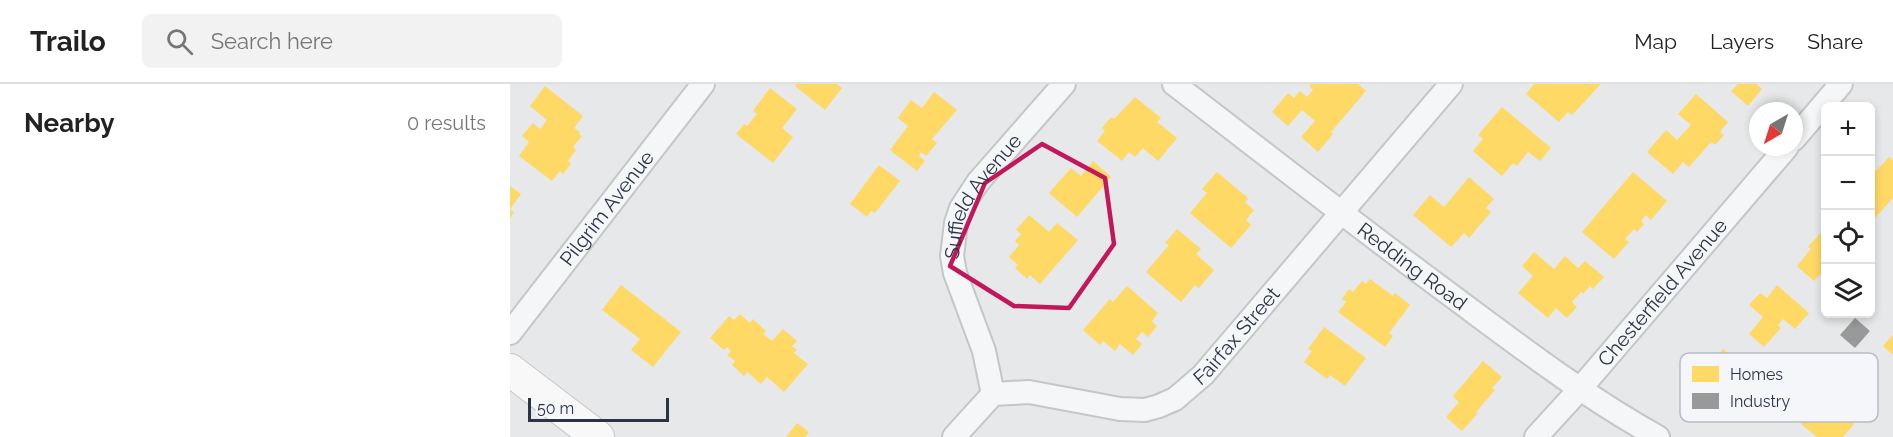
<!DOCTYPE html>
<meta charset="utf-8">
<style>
:root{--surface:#fff;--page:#f2f2f2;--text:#222;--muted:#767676;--line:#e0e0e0}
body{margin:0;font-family:Raleway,sans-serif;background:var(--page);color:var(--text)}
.controls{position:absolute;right:18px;top:18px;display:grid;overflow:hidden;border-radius:9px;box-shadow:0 3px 9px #0003}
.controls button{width:54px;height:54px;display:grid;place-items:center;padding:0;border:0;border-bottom:2px solid var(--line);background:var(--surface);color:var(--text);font:30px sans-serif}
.compass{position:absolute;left:1239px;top:18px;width:54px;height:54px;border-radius:50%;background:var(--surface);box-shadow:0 3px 9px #0003;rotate:219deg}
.scale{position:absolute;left:18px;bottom:15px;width:141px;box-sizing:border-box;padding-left:6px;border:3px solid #2b3445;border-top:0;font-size:16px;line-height:21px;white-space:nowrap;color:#2b3445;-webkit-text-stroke:4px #f4f6f9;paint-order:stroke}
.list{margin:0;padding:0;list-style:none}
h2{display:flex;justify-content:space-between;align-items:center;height:78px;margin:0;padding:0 24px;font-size:26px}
h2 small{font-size:20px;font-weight:400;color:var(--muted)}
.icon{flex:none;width:33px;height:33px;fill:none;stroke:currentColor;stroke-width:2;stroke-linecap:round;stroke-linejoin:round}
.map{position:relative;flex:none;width:1383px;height:353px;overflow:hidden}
header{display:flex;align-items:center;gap:36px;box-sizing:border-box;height:84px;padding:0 30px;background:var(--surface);border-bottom:2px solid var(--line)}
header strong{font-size:28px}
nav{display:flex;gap:33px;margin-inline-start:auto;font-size:21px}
.search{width:420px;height:54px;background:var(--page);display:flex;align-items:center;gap:15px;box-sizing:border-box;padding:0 21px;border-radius:9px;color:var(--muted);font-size:22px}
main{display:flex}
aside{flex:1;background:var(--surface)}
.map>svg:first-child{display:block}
.homes{fill:#ffd966}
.industry{fill:#999}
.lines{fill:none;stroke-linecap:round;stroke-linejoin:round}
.street-casing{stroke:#c4c6c8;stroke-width:26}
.secondary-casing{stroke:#c4c6c8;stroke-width:34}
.street{stroke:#f5f6f7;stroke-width:22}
.secondary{stroke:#f8f8f8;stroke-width:32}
.marked{fill:none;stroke:#c2185b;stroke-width:4.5;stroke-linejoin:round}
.labels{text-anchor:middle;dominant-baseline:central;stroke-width:6;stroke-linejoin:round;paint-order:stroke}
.street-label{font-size:20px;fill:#2b3445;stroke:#f4f6f9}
.key{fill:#f4f6f9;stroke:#b8bcc3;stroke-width:1.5}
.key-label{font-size:16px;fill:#2b3445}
</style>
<header>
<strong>Trailo</strong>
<div class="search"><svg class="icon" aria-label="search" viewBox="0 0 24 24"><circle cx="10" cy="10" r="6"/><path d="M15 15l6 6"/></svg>Search here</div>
<nav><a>Map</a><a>Layers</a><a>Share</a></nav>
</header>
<main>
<aside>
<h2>Nearby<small>0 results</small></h2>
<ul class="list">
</ul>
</aside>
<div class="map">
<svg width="1383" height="353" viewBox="0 0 1383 353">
<rect width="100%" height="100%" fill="#e6e8ea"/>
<!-- homes -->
<g class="homes">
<path d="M286,0H327L332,4L315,26L285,2Z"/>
<path d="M801,0H848L856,7L821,48L823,50L808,68L791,53L805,37L792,26L778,42L762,28L778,9L784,14L790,7L797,13L803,6L799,2Z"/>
<path d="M1024,0H1091L1062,31L1058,28L1049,38L1016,10Z"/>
<path d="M1228,0H1248L1247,1L1252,5L1238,22L1221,7Z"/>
<path d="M35,2L73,32L64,44L70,48L69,50L72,52L63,63L66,66L58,77L61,80L53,90L50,87L42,97L9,72L19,58L12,52L23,39L30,45L37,36L20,22Z"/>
<path d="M260,4L287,25L272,44L283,53L263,79L226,50L234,40L237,42L247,30L243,27Z"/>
<path d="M424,8L447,26L422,55L427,59L416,72L411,68L409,72L415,77L407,87L380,66L398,42L388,34L401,16L412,24Z"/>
<path d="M1186,10L1218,38L1210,48L1214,51L1205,61L1201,58L1179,83L1173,78L1163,90L1137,68L1156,46L1167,56L1181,41L1168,30Z"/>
<path d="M625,13L651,34L647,38L667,54L648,77L633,64L625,73L619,68L612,77L587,57L595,47L592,44L601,33L604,35Z"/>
<path d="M992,23L1041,64L1030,77L1018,68L1007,82L1003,79L992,92L963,67L973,55L968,51Z"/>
<path d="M1379,73L1383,76V114L1364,135L1360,132V89L1363,85L1366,87Z"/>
<path d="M583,77L601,93L567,133L539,109L561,84L571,92Z"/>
<path d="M369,81L390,97L365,129L361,127L357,133L340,120Z"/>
<path d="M707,88L738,114L735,118L744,126L736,136L741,141L721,164L680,129L697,109L692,105Z"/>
<path d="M1123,88L1157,117L1141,136L1136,131L1131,137L1134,140L1127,148L1124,145L1115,155L1119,158L1104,175L1072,148Z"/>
<path d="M959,93L984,115L976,124L981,128L959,154L954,149L941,163L903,131L920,111L934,123Z"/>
<path d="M0,102L11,110L0,125L4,128L0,134Z"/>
<path d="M519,131L539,148L547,139L568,156L530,200L520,191L517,195L505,184L508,181L499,173L509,161L505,157L511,150L506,146Z"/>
<path d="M1316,143V184L1304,197L1287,182L1301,165L1298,163Z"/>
<path d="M667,145L691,165L686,170L704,186L689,204L685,201L671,218L636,188L659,161L655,159Z"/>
<path d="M1024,168L1044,185L1055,172L1068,184L1075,177L1094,193L1083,205L1080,202L1073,210L1071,208L1062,218L1067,223L1057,234L1046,224L1038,234L1008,209L1023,192L1012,182Z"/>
<path d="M860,195L883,212L885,209L900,221L879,249L883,252L875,263L828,228L836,218L832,215L839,205L843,208L852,197L856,200Z"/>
<path d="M111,201L171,248L143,283L121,266L130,255L92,226Z"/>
<path d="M1267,201L1299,229L1285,245L1273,235L1268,241L1271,244L1254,263L1239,250L1253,233L1239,221L1250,209L1257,214Z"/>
<path d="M617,202L648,229L642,237L647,242L638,253L632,248L626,255L632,260L623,271L610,260L605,267L593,257L590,261L573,246L600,215L603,218Z"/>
<path d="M230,230L240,239L243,235L256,247L253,250L262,257L273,245L287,257L282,262L287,266L284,269L298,280L274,308L257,293L251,300L237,288L234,292L222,281L225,277L217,271L221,267L217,263L214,266L200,254L219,232L224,236Z"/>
<path d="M814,243L856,274L835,302L820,291L817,295L794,278L802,267L798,265Z"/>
<path d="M1383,251V271L1373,262Z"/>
<path d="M1213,265L1240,287L1230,299L1235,303L1226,313L1221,309L1216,316L1214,314L1211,318L1209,317L1199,328L1192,323L1190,326L1172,311L1185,296L1188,299L1190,297L1185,292L1196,279L1204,272L1206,274Z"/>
<path d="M973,277L992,293L982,304L985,306L966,328L968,329L952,347L936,333L949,318L943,312Z"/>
<path d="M1327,300L1353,322L1341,337L1344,340L1333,353H1307L1291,340L1304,325L1309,330L1323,313L1319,309Z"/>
<path d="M287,339L299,348L295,353H276Z"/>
</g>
<!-- industry -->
<path class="industry" d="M1345,234L1360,247L1345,264L1330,251Z"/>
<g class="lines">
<defs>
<g id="street">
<path id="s1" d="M664,0C758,72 851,145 946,215C1012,264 1076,313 1148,353"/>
<path d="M1284,55L1331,0"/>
<path id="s2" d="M0,249L193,0"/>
<path id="s3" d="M483,310L474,267L445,189L442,172L446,139L451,124L468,98L554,0"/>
<path id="s4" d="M444,353L483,310L519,308L610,325L635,326L649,322L665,315L693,291L941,0"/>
<path id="s5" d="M1026,353L1069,306L1277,63"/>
</g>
<path id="secondary" d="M0,286L88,353"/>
</defs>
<!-- street casing -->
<use href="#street" class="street-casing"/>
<!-- secondary casing -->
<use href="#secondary" class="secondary-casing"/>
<!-- street -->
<use href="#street" class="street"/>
<!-- secondary -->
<use href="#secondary" class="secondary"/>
</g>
<!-- marked area -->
<path class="marked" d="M532,60L595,94L604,160L559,224L504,222L440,182L475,99Z"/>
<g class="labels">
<!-- street labels -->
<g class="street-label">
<text stroke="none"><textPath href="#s3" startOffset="213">Suffield Avenue</textPath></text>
<text stroke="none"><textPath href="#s2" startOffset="158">Pilgrim Avenue</textPath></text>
<text stroke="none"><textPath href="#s1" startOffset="300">Redding Road</textPath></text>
<text stroke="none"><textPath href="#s5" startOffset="192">Chesterfield Avenue</textPath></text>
<text stroke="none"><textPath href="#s4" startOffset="332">Fairfax Street</textPath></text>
</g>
</g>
<!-- legend -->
<rect x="1170" y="269" width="198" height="69" rx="9" class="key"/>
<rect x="1182" y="282" width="27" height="16" fill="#ffd966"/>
<rect x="1182" y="309" width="27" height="16" fill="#999"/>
<g class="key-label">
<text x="1220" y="296">Homes</text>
<text x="1220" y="323">Industry</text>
</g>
</svg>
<div class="controls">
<button>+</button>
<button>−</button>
<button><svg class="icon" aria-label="locate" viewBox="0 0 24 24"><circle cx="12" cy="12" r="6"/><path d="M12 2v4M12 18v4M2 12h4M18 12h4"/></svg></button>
<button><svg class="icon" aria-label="layers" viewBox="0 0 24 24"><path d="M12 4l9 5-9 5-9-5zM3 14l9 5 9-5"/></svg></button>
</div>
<svg class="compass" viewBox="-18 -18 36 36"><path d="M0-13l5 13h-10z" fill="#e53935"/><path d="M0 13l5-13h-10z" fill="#767676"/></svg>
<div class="scale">50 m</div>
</div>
</main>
